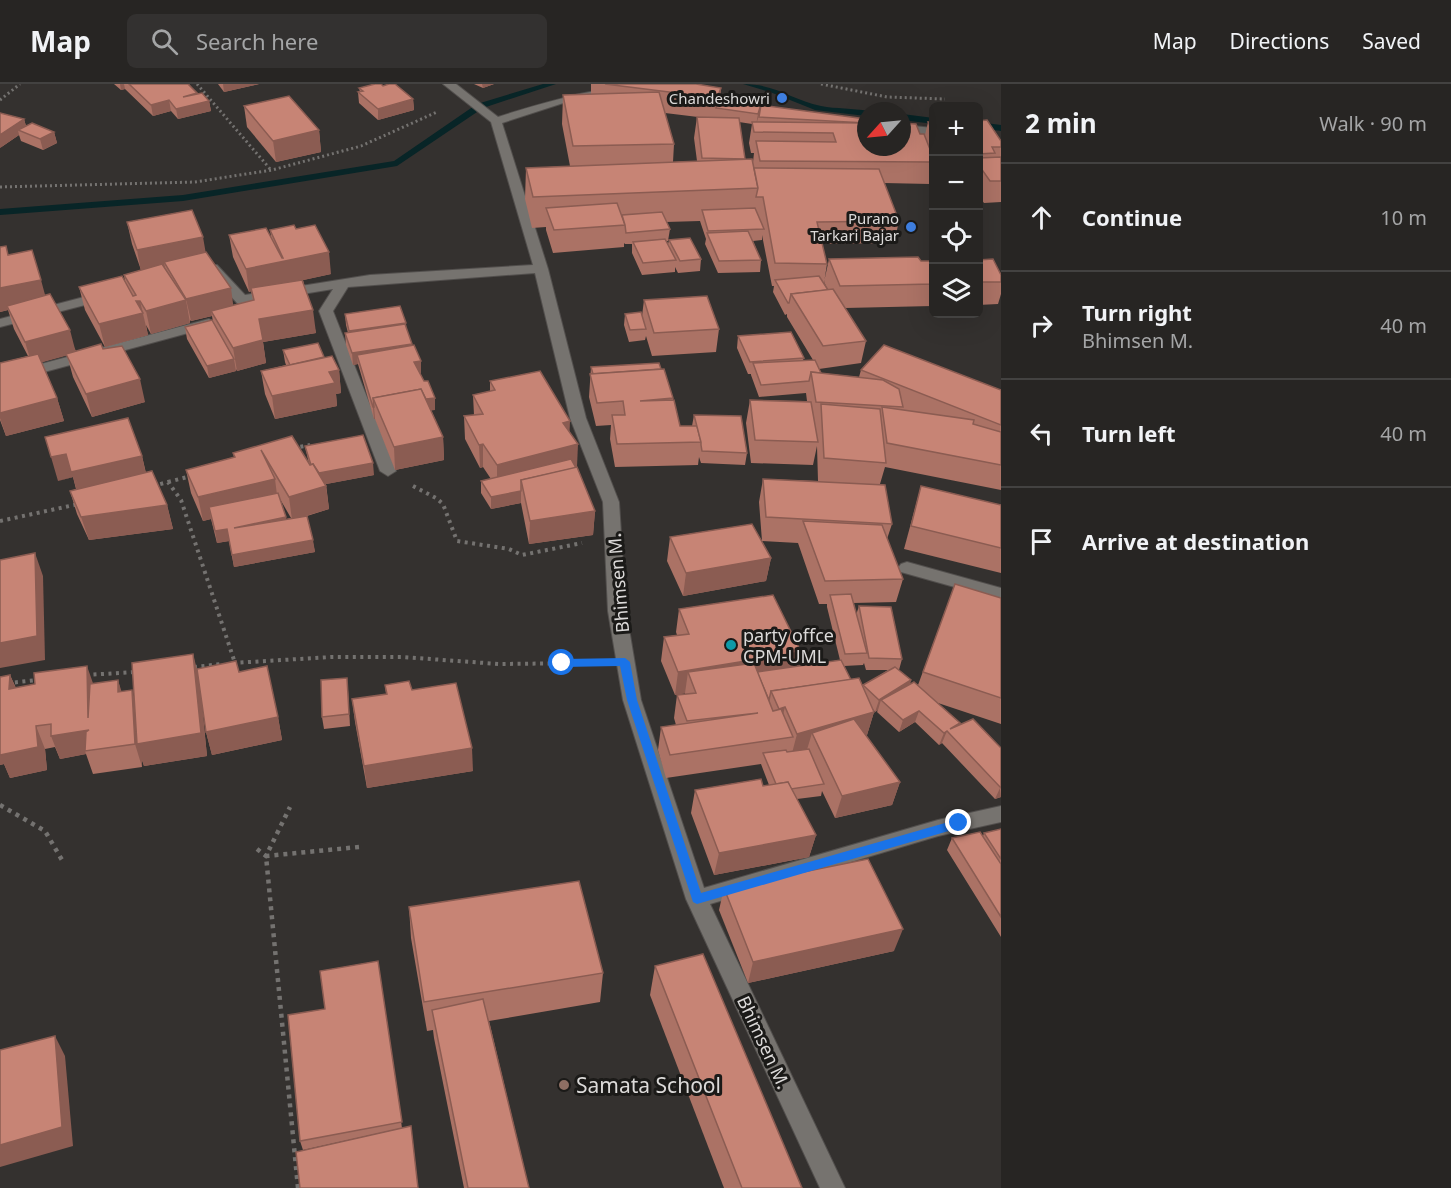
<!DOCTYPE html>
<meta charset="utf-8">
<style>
:root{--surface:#272523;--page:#333130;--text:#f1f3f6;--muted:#a4a5a6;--line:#434241}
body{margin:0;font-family:"Noto Sans",sans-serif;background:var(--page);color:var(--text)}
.controls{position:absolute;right:18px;top:18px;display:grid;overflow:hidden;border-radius:9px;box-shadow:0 6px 24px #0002}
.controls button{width:54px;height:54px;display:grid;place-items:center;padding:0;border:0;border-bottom:2px solid var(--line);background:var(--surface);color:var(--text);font:30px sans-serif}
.compass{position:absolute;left:857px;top:18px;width:54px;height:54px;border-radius:50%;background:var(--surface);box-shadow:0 6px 24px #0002;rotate:243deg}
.stop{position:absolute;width:18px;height:18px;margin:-14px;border:4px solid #1a73e8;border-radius:50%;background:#fff}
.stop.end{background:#1a73e8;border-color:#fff;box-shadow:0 2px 6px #0008}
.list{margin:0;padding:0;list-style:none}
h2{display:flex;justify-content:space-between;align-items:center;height:78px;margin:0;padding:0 24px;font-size:26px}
h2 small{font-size:20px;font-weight:400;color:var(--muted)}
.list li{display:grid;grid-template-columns:39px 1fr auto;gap:18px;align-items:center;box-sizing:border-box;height:108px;padding:0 24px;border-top:2px solid var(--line)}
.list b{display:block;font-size:22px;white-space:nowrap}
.list p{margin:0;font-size:20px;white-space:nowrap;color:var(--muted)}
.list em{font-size:20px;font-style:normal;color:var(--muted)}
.icon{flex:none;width:33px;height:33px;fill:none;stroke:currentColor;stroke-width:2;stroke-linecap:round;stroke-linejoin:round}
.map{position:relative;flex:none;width:1001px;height:1104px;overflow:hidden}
header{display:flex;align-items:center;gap:36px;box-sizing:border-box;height:84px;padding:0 30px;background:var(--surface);border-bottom:2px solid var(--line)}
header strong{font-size:28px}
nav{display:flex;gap:33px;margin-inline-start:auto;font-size:21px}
.search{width:420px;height:54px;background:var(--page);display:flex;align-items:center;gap:15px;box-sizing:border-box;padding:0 21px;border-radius:9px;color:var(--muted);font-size:22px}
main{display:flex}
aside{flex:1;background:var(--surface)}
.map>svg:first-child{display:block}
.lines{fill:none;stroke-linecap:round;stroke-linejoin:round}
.stream{fill:#082527;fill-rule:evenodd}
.minor-casing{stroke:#524f4d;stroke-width:2}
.path-far2{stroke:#747270;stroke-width:3;stroke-dasharray:2 3;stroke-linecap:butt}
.path-far1{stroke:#747270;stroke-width:4;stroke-dasharray:3 4.5;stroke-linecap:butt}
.path{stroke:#747270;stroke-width:4.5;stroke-dasharray:4 5;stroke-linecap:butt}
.minor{fill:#76736f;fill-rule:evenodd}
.wall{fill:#ab7265;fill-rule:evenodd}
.shaded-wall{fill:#8b5c52}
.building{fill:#c78475;stroke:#8b5c52;stroke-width:1.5}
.route{fill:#1a73e8}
.shop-dot{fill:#3f7fe0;stroke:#1b1a18;stroke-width:2}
.culture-dot{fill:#0f9aa8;stroke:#1b1a18;stroke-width:2}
.education-dot{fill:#8d6e63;stroke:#1b1a18;stroke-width:2}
.labels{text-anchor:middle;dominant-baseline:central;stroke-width:6;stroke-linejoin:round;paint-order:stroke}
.far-poi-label{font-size:15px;fill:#dcdad9;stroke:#1b1a18;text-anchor:end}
.street-label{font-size:18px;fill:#dcdad9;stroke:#1b1a18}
.poi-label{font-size:18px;fill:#dcdad9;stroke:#1b1a18;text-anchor:start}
.near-poi-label{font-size:21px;fill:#dcdad9;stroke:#1b1a18;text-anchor:start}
</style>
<header>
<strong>Map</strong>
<div class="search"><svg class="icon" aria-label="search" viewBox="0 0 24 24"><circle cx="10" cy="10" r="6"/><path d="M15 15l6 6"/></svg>Search here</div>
<nav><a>Map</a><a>Directions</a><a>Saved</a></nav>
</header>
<main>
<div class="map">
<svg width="1001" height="1104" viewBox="0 0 1001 1104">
<rect width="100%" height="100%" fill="#34312f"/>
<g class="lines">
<!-- stream -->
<g class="stream">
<path d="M543,0H556L483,24L397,82L183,117L0,131V125L183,111L394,77L477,20Z"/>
<path d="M743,0C776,0 792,16 821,22C836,25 853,24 868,27H866V32L815,26L770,8Z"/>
<path d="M902,30L934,34V40L902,36Z"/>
<path d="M978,38L1001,41V47L978,44Z"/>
</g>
<defs>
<g id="minor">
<path d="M443,0H456L498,33C520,26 604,0 621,6L615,9L585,12L502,39L548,185L586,334L619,418L626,527L641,616L704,804L938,736L1001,722V738L938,752L710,820L845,1104H820L686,815L623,616L608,527L603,418L570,334L535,189L348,203L333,227L396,387L388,392L380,387L319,227L333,205L242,220L237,219L205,184L207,181H217L245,211L370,191L533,181L491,38Z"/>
<path d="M902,41L934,44V51L902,49Z"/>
<path d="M107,207L112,208V214L0,243V235Z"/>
<path d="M209,235L216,239L214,242L0,300V291Z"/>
<path d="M907,478L1001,504V516L901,488L898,484L901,480Z"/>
</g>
</defs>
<!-- minor casing -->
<use href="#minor" class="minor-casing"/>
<!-- path-far2 -->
<g class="path-far2">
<path d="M197,0L271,86"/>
<path d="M821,0L887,13L945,15"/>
<path d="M0,16L20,0"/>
<path d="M0,103L195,98L272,86L361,62L437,28"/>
</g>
<!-- path-far1 -->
<g class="path-far1">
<path d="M293,364L310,361"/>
<path d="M168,398L191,392"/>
<path d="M153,402L168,398L181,416L235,579"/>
<path d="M413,402L436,414L443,420L457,457L509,465L522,471L582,459"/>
<path d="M0,437L79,420"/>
<path d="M233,579L332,573H402L499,580L591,579"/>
<path d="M194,583L222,580"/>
<path d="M86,591L136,588"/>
<path d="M0,600L37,596"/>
</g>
<!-- path -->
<g class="path">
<path d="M0,721L45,747L62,776"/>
<path d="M257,765L266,772L290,723"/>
<path d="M298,1104L266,772L359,763"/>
</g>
<!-- minor -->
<use href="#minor" class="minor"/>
</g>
<!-- wall -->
<g class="wall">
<path d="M114,0H189L197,10L209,17L211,27L178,35L171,27L153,32L125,5L121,6Z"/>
<path d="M218,0H259L224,8Z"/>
<path d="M474,0H494L483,4Z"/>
<path d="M591,0H696L721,4L720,14L761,20L759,31L761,21L866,35V63H902V39L916,40L920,50H924L925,51L928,38H933V87L930,100L884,99L899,137L894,159L822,160L827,180L824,199L827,204L824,198L829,175L918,173L921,177H933V222L845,224L866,257L861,279L819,285L821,289L859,293L861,286L884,261L1001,306V406L885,383L880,400L885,401L892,440L887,455L903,495L896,518L853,519L856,531L859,522L891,523L902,575L899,586L911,596L910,600L914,598L918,601L955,500L1001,514V640L938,619L960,639L959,641L973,635L1001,664V713L995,715L942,659L939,661L915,638L899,648L877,628L878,626L875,628L873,625L874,628L867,651H866L900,698L892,721L835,734L822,707L821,712L797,715L816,751L809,773L714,791L691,729L695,706L761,695L763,702L769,701L761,680L666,694L658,666L661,643L676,641L674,634L677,611L685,610V609L675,611L661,577L664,553L677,551L676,548L679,525L773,511L801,568L798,582L840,576L827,523V520H819L798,459L762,457L771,474L766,497L683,512L667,477L670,453L752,440L762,457L759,418L763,395L818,397L817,362L813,381L751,379L746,339L750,316L807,317L806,309L759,313L751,291V290H748L737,264L738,252L791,248L804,274L803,276H813L787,233V230L785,231L773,208L774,202H772L762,151V156L753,157L761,176L760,188L718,189L705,160L706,155L700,137L666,138L670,145L668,157H667L668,160L669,156L690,154L701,175L700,187L678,189L675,183V188L642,191L632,169V160H625L624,159V163L553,169L546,146V143L532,144L525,115L526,84L570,82L562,40L563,11L591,10ZM665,29L698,33H697L694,54L697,77L673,78L674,60ZM739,38L752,40L749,59L751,69H754L753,78L752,75H745ZM864,579L866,586H888L863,602L859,594L851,596L844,582L863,581Z"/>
<path d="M383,2L413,15L414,26L378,36L359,19L358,8H360L359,4Z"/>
<path d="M244,22L319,46L321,68L276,78L247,43Z"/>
<path d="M24,35L26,42L54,48L57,59L43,66L21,57L19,51L0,64Z"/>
<path d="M978,37L1001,57V118L984,119L978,111Z"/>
<path d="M127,138L205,168L233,221L253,216L251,207L249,208L233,173L229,151L271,152L270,146L331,190L303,196L316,249L263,258L266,279L237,287L236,285V287L209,294L187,255L185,243L213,238L212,232L191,237L190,236V239L151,250L146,241L148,251L105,263L85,226L79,203L125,198L124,191L141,186L132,160Z"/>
<path d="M0,163L46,212L76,267L103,265L145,318L92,333L73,293L67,271L42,278L57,314L64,337L6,352L0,336V279L28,272L14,245L8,226L0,228Z"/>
<path d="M978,176L1001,198V210L998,220L978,221Z"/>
<path d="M644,216L719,245L716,268L652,272L646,252L645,256L629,258L624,241L625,230L642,232Z"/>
<path d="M345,230L406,239V244L421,289H420L435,326H431L443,353L444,376L395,386L375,335H374L358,280L353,281L346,261L345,249H348L346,241Z"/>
<path d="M283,266L324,273L339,286L341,309L336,310L337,322L275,335L265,310L261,287L286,281L285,278Z"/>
<path d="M591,283L673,314V316L680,342H692L694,331L747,369L745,381L701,379L699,373L698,381L615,383L610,355L611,341L596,342L589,313Z"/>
<path d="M490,297L570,348L577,383H576L581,394L595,427L593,451L529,460L521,419L491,425L481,409V397L491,395L483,383L480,384L465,355L464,332L474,331L473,311L490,307Z"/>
<path d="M305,362L374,391L326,400L329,425L307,432L315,468L234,483L229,457L217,459L211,435L203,437L191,409L186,386L234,373L233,369L309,380ZM280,415L291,434L286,435Z"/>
<path d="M142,372L146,389L167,421L173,445L89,456L77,430L70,407L76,405L73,393L58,397Z"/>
<path d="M921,402L1001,421V489L904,465Z"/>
<path d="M197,585L239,588L278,633L282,656L212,671L206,648L201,612L207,672L144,682L142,676V683L93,690L86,670L60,675L55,663L45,665L47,686L10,694L4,680L0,681V593L10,591L16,604L93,600L118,596L121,608L134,613Z"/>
<path d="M385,601L412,606L473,687L367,704L355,638L352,615L386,610Z"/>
<path d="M348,606L350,642L324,645L322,633Z"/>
<path d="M1001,745V853L947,766L952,754L983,752L984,749Z"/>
<path d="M724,804L894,867L748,899L719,826Z"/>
<path d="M409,823L603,889L600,918L489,937L529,1104H464L434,954L433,946L427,947L411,854Z"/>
<path d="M378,877L402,1044L303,1066L300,1057L325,925Z"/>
<path d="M655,882L802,1104H724L650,911Z"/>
</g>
<!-- shaded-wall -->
<g class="shaded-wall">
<path d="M120,0H124L125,5L121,6Z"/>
<path d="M223,0H259L224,8Z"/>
<path d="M482,0H494L483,4Z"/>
<path d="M721,4L719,25L716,24L717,14Z"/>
<path d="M197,9L199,19L209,17L211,27L178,35L176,25L183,13Z"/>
<path d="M413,15L414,26L378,36V25Z"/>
<path d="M169,16L171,27L153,32L151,21Z"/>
<path d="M761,20L759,31L756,41L758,30Z"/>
<path d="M24,35L27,46H18L19,51L0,64V51Z"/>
<path d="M319,46L321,68L276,78L273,57Z"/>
<path d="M54,48L57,59L43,66L40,55Z"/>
<path d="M203,153L207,176L164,178L165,184L141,188L137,166Z"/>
<path d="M329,168L331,190L249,208L246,185Z"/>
<path d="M41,196L47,218L7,222L8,226L0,228V204Z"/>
<path d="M231,204L234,227H211L212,232L191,237L186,215Z"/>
<path d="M186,216L190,239L151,250L146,227Z"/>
<path d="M136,217H140L148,251L105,263L99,240Z"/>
<path d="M313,226L316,249L263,258L266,279L237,287L233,264L259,235Z"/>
<path d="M406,239L407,251L350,258L349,247Z"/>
<path d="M70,246L76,269L32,281L25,258Z"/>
<path d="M412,260L413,272L357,271L358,280L353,281L352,269Z"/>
<path d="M234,275L236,287L209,294L207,282Z"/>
<path d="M421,277V289L415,290L414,278Z"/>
<path d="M339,286L341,309L336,310L337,322L275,335L272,312L329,288Z"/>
<path d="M140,295L145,318L92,333L86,310Z"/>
<path d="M57,314L64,337L6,352L0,334V329Z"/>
<path d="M435,314V326L382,334L377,322Z"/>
<path d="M373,323H374L375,335H374Z"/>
<path d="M570,337L569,360L563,339Z"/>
<path d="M443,353L444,376L395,386L394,363Z"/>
<path d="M483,360V383L480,384L479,361Z"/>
<path d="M578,360L577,383L497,405V381Z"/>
<path d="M66,370L142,372L147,395L78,411L73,393L58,397L51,373Z"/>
<path d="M373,379L374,391L316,402L314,390Z"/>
<path d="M275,395L278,419L209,423L211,435L203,437L198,413Z"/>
<path d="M326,402L329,425L292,436L289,413Z"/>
<path d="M521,407V419L491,425V413Z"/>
<path d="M167,421L173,445L89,456L81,433Z"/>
<path d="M595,427L593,451L529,460L530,437Z"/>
<path d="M286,433L288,445L234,444Z"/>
<path d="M227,445L229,457L217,459L215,447Z"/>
<path d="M313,456L315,468L234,483L232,471Z"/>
<path d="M35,469L43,492L45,576L0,584V559Z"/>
<path d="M771,474L766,497L683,512L686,489Z"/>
<path d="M801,568L795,591L688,588L685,609L675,611L678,588Z"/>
<path d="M193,570L199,593L207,672L144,682L142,676V683L135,660L132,606L139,629Z"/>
<path d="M87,582L95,605L88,634Z"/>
<path d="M10,591L20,614L9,605Z"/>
<path d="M118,596L125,619L118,608Z"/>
<path d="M911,596L907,608L881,616L878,626L875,628L879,616Z"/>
<path d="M785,623L779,646L773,647L779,625Z"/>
<path d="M919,627L915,638L899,648L903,636Z"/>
<path d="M874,628L867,651L819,665L812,649L806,669L791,673L797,650Z"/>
<path d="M278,633L282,656L212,671L206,648Z"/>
<path d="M36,642L45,665L47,686L10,694L4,680L0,681V656Z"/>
<path d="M89,646L85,667L86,670L60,675L51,652Z"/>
<path d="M947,647L942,659L939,661L944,649Z"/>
<path d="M472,664L473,687L367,704L364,682Z"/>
<path d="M900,698L892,721L835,734L842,712Z"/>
<path d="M1000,704L1001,713L995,715Z"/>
<path d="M816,751L809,773L714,791L719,769Z"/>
<path d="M903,845L894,867L748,899L753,878Z"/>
<path d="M55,952L65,972L73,1062L0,1083V1061Z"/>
</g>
<!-- building -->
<g class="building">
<path d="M129,0H188L197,9L183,13L202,9L209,17L176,25L169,16L151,21Z"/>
<path d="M375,0H381L383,2L389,0H395L413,15L378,25L358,8L363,7L359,4Z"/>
<path d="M605,0H696L721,4L717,14Z"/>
<path d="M659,8L674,60L573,62L563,11Z"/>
<path d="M289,12L319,46L273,57L244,22Z"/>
<path d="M720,14L761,20L758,30L716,24Z"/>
<path d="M761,21L866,35V39L759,33Z"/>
<path d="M0,29L24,35L0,51Z"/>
<path d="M697,33L739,34L745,75L702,74Z"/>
<path d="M987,36L1001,57V63H992L995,69L978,70V37Z"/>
<path d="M752,38L866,39V63H902V39L916,40L920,50H924L933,73V78L760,77L756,57L836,58L833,49L754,48Z"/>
<path d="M928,38H933V48Z"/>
<path d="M32,39L54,48L40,55L18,46Z"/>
<path d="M1001,73V97H990L978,80V74Z"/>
<path d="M752,75L758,104L533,113L526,84Z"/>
<path d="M754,84L879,85L899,137L817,138L827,180L775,179L763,113H756L758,104Z"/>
<path d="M617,119L625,141L554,146L546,124Z"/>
<path d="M755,124L764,145L708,147L702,126Z"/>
<path d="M192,126L203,153L137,166L127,138Z"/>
<path d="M662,128L670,145L626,149L625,141L622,131Z"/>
<path d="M294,141L296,145L315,141L329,168L246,185L229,151L266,144L282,174H283L270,146Z"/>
<path d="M748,147L761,176L719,177L707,149Z"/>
<path d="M690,154L701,175L680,177L669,156Z"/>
<path d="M665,155L676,176L643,179L633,158Z"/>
<path d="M6,162L8,171L32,166L41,196L0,204V163Z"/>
<path d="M206,168L231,204L186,215L164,178Z"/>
<path d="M918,173L921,177H933V200L840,202L829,175Z"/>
<path d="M993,175L1001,191V198H978V176Z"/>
<path d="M162,180L186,216L146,227L140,217H136L143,229L99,240L79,203L122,192L133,212L136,211L124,191Z"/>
<path d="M819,192L828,206L791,210L789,219H788L775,196Z"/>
<path d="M302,196L313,226L259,235L263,256L233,264L211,227L254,216L251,204Z"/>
<path d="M833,205L866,257L823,262L791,210Z"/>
<path d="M50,210L70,246L25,258L7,222Z"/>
<path d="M707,212L719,245L654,249L644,216Z"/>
<path d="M400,222L406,239L349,247L345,230Z"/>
<path d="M641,228L646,245L630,246L625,230Z"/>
<path d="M212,236L234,275L207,282L185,243Z"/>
<path d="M405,240L412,260L352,269L345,249Z"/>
<path d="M791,248L804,274L750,278L738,252Z"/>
<path d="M318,259L324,273L290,281L283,266Z"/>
<path d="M101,260L103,265L122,262L140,295L86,310L66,270Z"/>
<path d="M414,261L421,277L414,278L424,297H428L435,314L426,315L421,305L373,314L374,323H373L357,271Z"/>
<path d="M884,261L1001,306V341L861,286Z"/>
<path d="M38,270L57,314L0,329V279Z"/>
<path d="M332,272L339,286L329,288L335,299L272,312L261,287Z"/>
<path d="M815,276L821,289L811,288L809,297L761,301L753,279Z"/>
<path d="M659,279L661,285L593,290L591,283Z"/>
<path d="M664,285L673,314L640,317L674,316L680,342H697L701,358L617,360L612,331H625L623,317L597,319L590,290Z"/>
<path d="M540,287L570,337L563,339L578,360L497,381L483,360L479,361L464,332L483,330L473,311L495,306L490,297Z"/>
<path d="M811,288L883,296L899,305L903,323L816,318Z"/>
<path d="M421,305L443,353L394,363L373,314Z"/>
<path d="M750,316L811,318L818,358L755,356Z"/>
<path d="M821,320L880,325L886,379L824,374Z"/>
<path d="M882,323L974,336L973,340L1001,348V381L887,359Z"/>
<path d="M694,331L741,332L747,369L702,367L701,361V358Z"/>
<path d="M128,334L142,372L71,388L66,370L51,373L45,353Z"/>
<path d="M363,351L373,379L319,389L313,380L311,381L305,362Z"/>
<path d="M292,352L310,381L313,380L326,402L289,413L261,366L275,395L198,413L186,386L235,373L233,369Z"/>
<path d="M571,375L576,384L521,396V407L491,413L481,397Z"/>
<path d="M577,383L595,427L530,437L521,396Z"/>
<path d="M152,387L167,421L81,433L70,407Z"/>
<path d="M763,395L885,401L892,440L766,433Z"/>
<path d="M921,402L1001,421V464L911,442Z"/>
<path d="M278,409L286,433L234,444L307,432L313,456L232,471L227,445L215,447L209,423Z"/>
<path d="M803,437L882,441L903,495L825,497Z"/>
<path d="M752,440L771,474L686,489L670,453Z"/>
<path d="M35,469L37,552L0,559V476Z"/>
<path d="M955,500L1001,514V614L923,588Z"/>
<path d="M851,510L867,569L845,570L830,511Z"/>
<path d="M773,511L801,568L678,588L664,553L689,550L679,525Z"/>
<path d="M859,522L891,523L902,575L869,574Z"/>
<path d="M193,570L201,649L137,660L132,579Z"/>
<path d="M841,576L851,596L771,607L769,616L757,588Z"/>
<path d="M236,577L239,588L267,582L278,633L206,648L197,585Z"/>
<path d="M754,579L773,627L781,625L793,653L670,671L661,643L758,629L687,637L677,611L696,609L688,588Z"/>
<path d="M87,582L88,634L90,600L118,596V608L132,606L135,660L85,667L86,648L89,646L51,652V640L36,642L38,663L0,671V593L10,591L9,605L35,600L34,589Z"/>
<path d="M895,583L911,596L879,616L863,601Z"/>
<path d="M347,594L349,630L322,633L321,596Z"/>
<path d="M859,594L874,628L797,650L785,623L779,625L771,607Z"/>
<path d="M409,597L412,606L456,599L472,664L364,682L352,615L387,610L385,601Z"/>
<path d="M914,598L960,639L950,645L973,635L1001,664V704L947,647L944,649L919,627L903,636L881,616Z"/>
<path d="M854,635L900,698L842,712L812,649Z"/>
<path d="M809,665L824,700L791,705L788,698L776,700L763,669L786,666L787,668Z"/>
<path d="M761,695L763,702L788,698L816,751L719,769L695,706Z"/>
<path d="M1001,745V775L984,749Z"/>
<path d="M980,748L1001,780V833L952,754Z"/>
<path d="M868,775L903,845L753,878L724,804Z"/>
<path d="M579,797L603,889L424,918L409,823Z"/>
<path d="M703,870L802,1104H742L655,882Z"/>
<path d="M378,877L402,1038L300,1057L288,931L325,925L320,887Z"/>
<path d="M483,915L529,1104H468L432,926Z"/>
<path d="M55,952L62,1043L0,1061V966Z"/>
<path d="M411,1042L418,1104H300L296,1068Z"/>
</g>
<!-- route -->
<path class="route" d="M625,574L630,578L637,616L701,809L959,735L965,739L959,744L697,820L693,818L627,616L620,582L562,583L557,579L562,575Z"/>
<!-- markers -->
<g class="shop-dot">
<circle cx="782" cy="14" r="6"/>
<circle cx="911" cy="143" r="6"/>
</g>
<circle class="culture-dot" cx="731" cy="561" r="6"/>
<circle class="education-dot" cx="564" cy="1001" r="6"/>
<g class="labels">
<!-- far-poi labels -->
<g class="far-poi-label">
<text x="770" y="14">Chandeshowri</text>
<text x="899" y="134">Purano<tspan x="899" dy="17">Tarkari Bajar</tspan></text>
</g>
<!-- street labels -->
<g class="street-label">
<text transform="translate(618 499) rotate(-95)">Bhimsen M.</text>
<text transform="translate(764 958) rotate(65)">Bhimsen M.</text>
</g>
<!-- poi labels -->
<g class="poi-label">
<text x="743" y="551">party offce<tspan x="743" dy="21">CPM-UML</tspan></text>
</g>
<!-- near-poi labels -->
<g class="near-poi-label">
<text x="576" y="1001">Samata School</text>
</g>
</g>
</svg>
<div class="controls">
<button>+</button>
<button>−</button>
<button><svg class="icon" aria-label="locate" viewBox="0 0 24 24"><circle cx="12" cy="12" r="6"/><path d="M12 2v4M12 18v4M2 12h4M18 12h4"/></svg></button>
<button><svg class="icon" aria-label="layers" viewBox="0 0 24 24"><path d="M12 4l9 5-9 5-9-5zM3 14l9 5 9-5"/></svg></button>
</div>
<svg class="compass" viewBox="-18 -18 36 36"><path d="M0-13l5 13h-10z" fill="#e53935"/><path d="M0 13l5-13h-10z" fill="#a4a5a6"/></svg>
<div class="stop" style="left:562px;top:579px"></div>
<div class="stop end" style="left:959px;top:739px"></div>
</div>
<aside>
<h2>2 min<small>Walk · 90 m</small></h2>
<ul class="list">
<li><svg class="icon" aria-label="ahead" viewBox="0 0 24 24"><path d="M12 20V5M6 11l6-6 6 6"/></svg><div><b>Continue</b></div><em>10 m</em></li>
<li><svg class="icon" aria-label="right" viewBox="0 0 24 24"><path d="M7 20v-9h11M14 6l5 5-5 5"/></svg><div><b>Turn right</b><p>Bhimsen M.</p></div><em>40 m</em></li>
<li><svg class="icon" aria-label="left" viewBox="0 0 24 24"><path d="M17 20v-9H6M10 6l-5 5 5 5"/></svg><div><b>Turn left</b></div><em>40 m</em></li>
<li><svg class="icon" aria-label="arrive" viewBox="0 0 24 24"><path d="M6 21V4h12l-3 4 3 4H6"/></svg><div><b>Arrive at destination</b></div></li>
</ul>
</aside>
</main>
